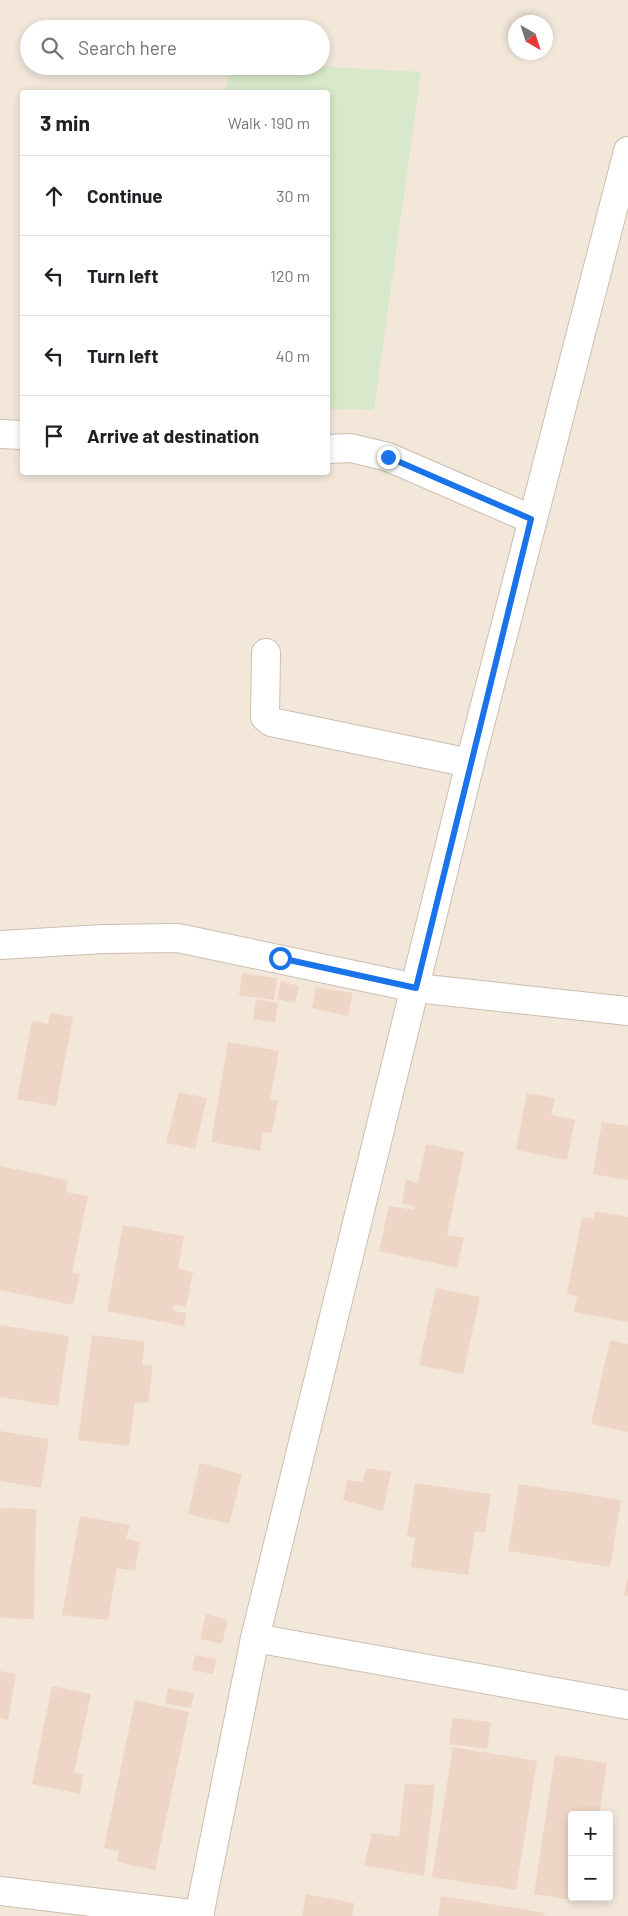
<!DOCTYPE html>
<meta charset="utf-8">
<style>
:root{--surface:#fff;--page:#f2f2f2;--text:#202124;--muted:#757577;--line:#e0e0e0}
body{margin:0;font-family:Barlow,sans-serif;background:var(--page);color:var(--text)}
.controls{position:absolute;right:15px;bottom:15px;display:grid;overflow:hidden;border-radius:5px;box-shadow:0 2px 8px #0003}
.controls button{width:45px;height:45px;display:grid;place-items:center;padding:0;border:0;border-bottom:1px solid var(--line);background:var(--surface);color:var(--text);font:25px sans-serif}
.compass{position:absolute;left:508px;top:15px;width:45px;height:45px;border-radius:50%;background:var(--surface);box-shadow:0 2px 8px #0003;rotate:141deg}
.stop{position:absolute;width:15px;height:15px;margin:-11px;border:4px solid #1a73e8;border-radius:50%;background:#fff}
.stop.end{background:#1a73e8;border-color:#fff;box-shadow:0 1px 5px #0008}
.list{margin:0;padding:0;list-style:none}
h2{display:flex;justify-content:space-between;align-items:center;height:65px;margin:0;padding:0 20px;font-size:21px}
h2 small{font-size:16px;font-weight:400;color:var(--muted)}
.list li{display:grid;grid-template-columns:32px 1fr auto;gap:15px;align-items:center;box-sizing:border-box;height:80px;padding:0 20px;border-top:1px solid var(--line)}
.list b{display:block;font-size:19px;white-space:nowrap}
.list em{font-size:16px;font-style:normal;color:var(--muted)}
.icon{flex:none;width:28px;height:28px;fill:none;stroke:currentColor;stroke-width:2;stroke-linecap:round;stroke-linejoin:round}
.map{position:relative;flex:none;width:628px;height:1916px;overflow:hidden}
.search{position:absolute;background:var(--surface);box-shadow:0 2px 8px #0003;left:20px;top:20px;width:310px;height:55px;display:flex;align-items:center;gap:12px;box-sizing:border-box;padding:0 18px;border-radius:28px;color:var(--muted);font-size:19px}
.panel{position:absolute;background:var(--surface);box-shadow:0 2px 8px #0003;left:20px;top:90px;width:310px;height:385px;border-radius:5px}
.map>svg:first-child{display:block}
.residential{fill:#f3e7da;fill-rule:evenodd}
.green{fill:#d7e9ca}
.building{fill:#efd5c5}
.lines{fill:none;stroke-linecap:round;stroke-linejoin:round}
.minor-casing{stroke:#cdbdb1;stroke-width:30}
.minor{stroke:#fff;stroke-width:28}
.route{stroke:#1a73e8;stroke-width:6}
</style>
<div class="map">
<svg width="628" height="1916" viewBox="0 0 628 1916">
<rect width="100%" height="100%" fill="#fbf5eb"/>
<!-- residential -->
<path class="residential" d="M0,0H628V1916H0ZM516,22H546V52H516ZM29,29H321V66H29ZM22,92H328V472H22ZM572,1815H609V1897H572Z"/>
<!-- green -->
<path class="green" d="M230,66H312L421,72L374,410L328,409V92H225Z"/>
<!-- building -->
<g class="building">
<path d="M242,973L277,978L274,1000L239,995Z"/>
<path d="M281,981L299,986L295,1003L277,999Z"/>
<path d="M316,987L353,993L348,1016L312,1008Z"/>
<path d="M256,999L278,1003L275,1023L253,1019Z"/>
<path d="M50,1013L73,1017L56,1106L17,1099L32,1021L48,1024Z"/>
<path d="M228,1042L279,1051L270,1100L278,1101L272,1133L263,1132L260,1151L211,1142Z"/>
<path d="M179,1092L207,1098L195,1149L166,1143Z"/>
<path d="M527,1093L555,1098L551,1115L575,1120L567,1160L516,1150Z"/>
<path d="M602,1122L628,1126V1180L593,1174Z"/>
<path d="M426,1144L464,1152L447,1235L464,1238L457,1268L379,1251L389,1206L414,1210L415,1206L402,1203L406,1180L418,1183Z"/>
<path d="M0,1166L68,1180L66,1192L88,1196L72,1273L80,1274L73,1305L0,1290Z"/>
<path d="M595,1211L628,1217V1322L574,1312L577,1296L567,1294L582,1217L594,1219Z"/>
<path d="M123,1225L184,1236L178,1269L193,1272L186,1307L174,1305L173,1311L186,1313L184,1326L107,1311Z"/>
<path d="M436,1288L480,1297L463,1374L419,1365Z"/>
<path d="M0,1325L69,1336L58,1406L0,1397Z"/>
<path d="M92,1335L145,1342L142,1365L153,1366L148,1403L135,1402L129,1446L78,1440Z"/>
<path d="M610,1340L628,1344V1432L591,1424Z"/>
<path d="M0,1431L49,1439L41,1488L0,1481Z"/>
<path d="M200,1463L242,1474L229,1524L188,1514Z"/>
<path d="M367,1468L391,1472L383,1511L343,1500L347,1480L362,1482Z"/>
<path d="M415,1483L491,1494L485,1533L475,1531L468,1575L411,1567L415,1538L407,1536Z"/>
<path d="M519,1484L621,1500L610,1567L508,1551Z"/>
<path d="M0,1508L36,1509L34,1619L0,1618Z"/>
<path d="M80,1516L130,1525L126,1539L140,1542L135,1571L117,1568L108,1620L62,1615Z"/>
<path d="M627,1579H628V1596L624,1595Z"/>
<path d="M206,1614L228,1620L222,1644L200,1639Z"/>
<path d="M195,1655L216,1659L213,1674L192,1670Z"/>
<path d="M0,1671L16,1674L8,1720L0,1718Z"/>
<path d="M52,1686L91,1694L74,1773L83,1775L80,1794L32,1784Z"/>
<path d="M168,1688L194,1693L191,1708L165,1704Z"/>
<path d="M135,1700L189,1712L155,1870L117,1862L119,1851L104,1848Z"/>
<path d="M453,1718L491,1722L487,1749L449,1744Z"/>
<path d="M453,1747L537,1761L516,1890L432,1877Z"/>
<path d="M555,1755L607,1763L599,1815H572V1897H586L585,1902L534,1894Z"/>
<path d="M405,1784L435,1785L424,1876L364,1865L372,1833L399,1837Z"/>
<path d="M306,1894L354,1903L352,1916H302Z"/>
<path d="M441,1896L545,1913L544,1916H438Z"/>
</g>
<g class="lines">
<defs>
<g id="minor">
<path d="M0,434L22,435"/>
<path d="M328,449L351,448L388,457L531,519"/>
<path d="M266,653L265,717L271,722L470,763"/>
<path d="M0,945L103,939L178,938L416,988L628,1011"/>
<path d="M255,1638L628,1705"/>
<path d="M0,1891L200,1915"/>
<path d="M199,1916L255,1638L470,763L628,151"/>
</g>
</defs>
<!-- minor casing -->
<use href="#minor" class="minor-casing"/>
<!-- minor -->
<use href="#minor" class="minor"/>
</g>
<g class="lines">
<!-- route -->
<path class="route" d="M280,958L416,988L531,519L388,457"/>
</g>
</svg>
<div class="controls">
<button>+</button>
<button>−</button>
</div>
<svg class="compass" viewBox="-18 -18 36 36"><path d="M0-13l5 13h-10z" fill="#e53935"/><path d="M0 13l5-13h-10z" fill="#757577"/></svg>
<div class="stop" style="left:280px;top:958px"></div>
<div class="stop end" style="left:388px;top:457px"></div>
<div class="search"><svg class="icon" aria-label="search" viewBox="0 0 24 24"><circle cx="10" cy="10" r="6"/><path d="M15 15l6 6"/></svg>Search here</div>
<section class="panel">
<h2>3 min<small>Walk · 190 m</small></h2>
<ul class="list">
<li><svg class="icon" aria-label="ahead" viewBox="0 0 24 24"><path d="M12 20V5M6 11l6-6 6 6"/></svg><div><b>Continue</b></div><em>30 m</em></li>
<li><svg class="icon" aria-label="left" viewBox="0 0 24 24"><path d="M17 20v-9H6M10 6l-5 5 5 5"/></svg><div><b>Turn left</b></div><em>120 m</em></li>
<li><svg class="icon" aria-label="left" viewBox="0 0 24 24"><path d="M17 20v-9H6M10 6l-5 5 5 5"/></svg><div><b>Turn left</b></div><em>40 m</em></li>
<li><svg class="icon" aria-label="arrive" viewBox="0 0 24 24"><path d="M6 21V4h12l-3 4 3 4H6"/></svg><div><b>Arrive at destination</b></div></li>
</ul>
</section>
</div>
